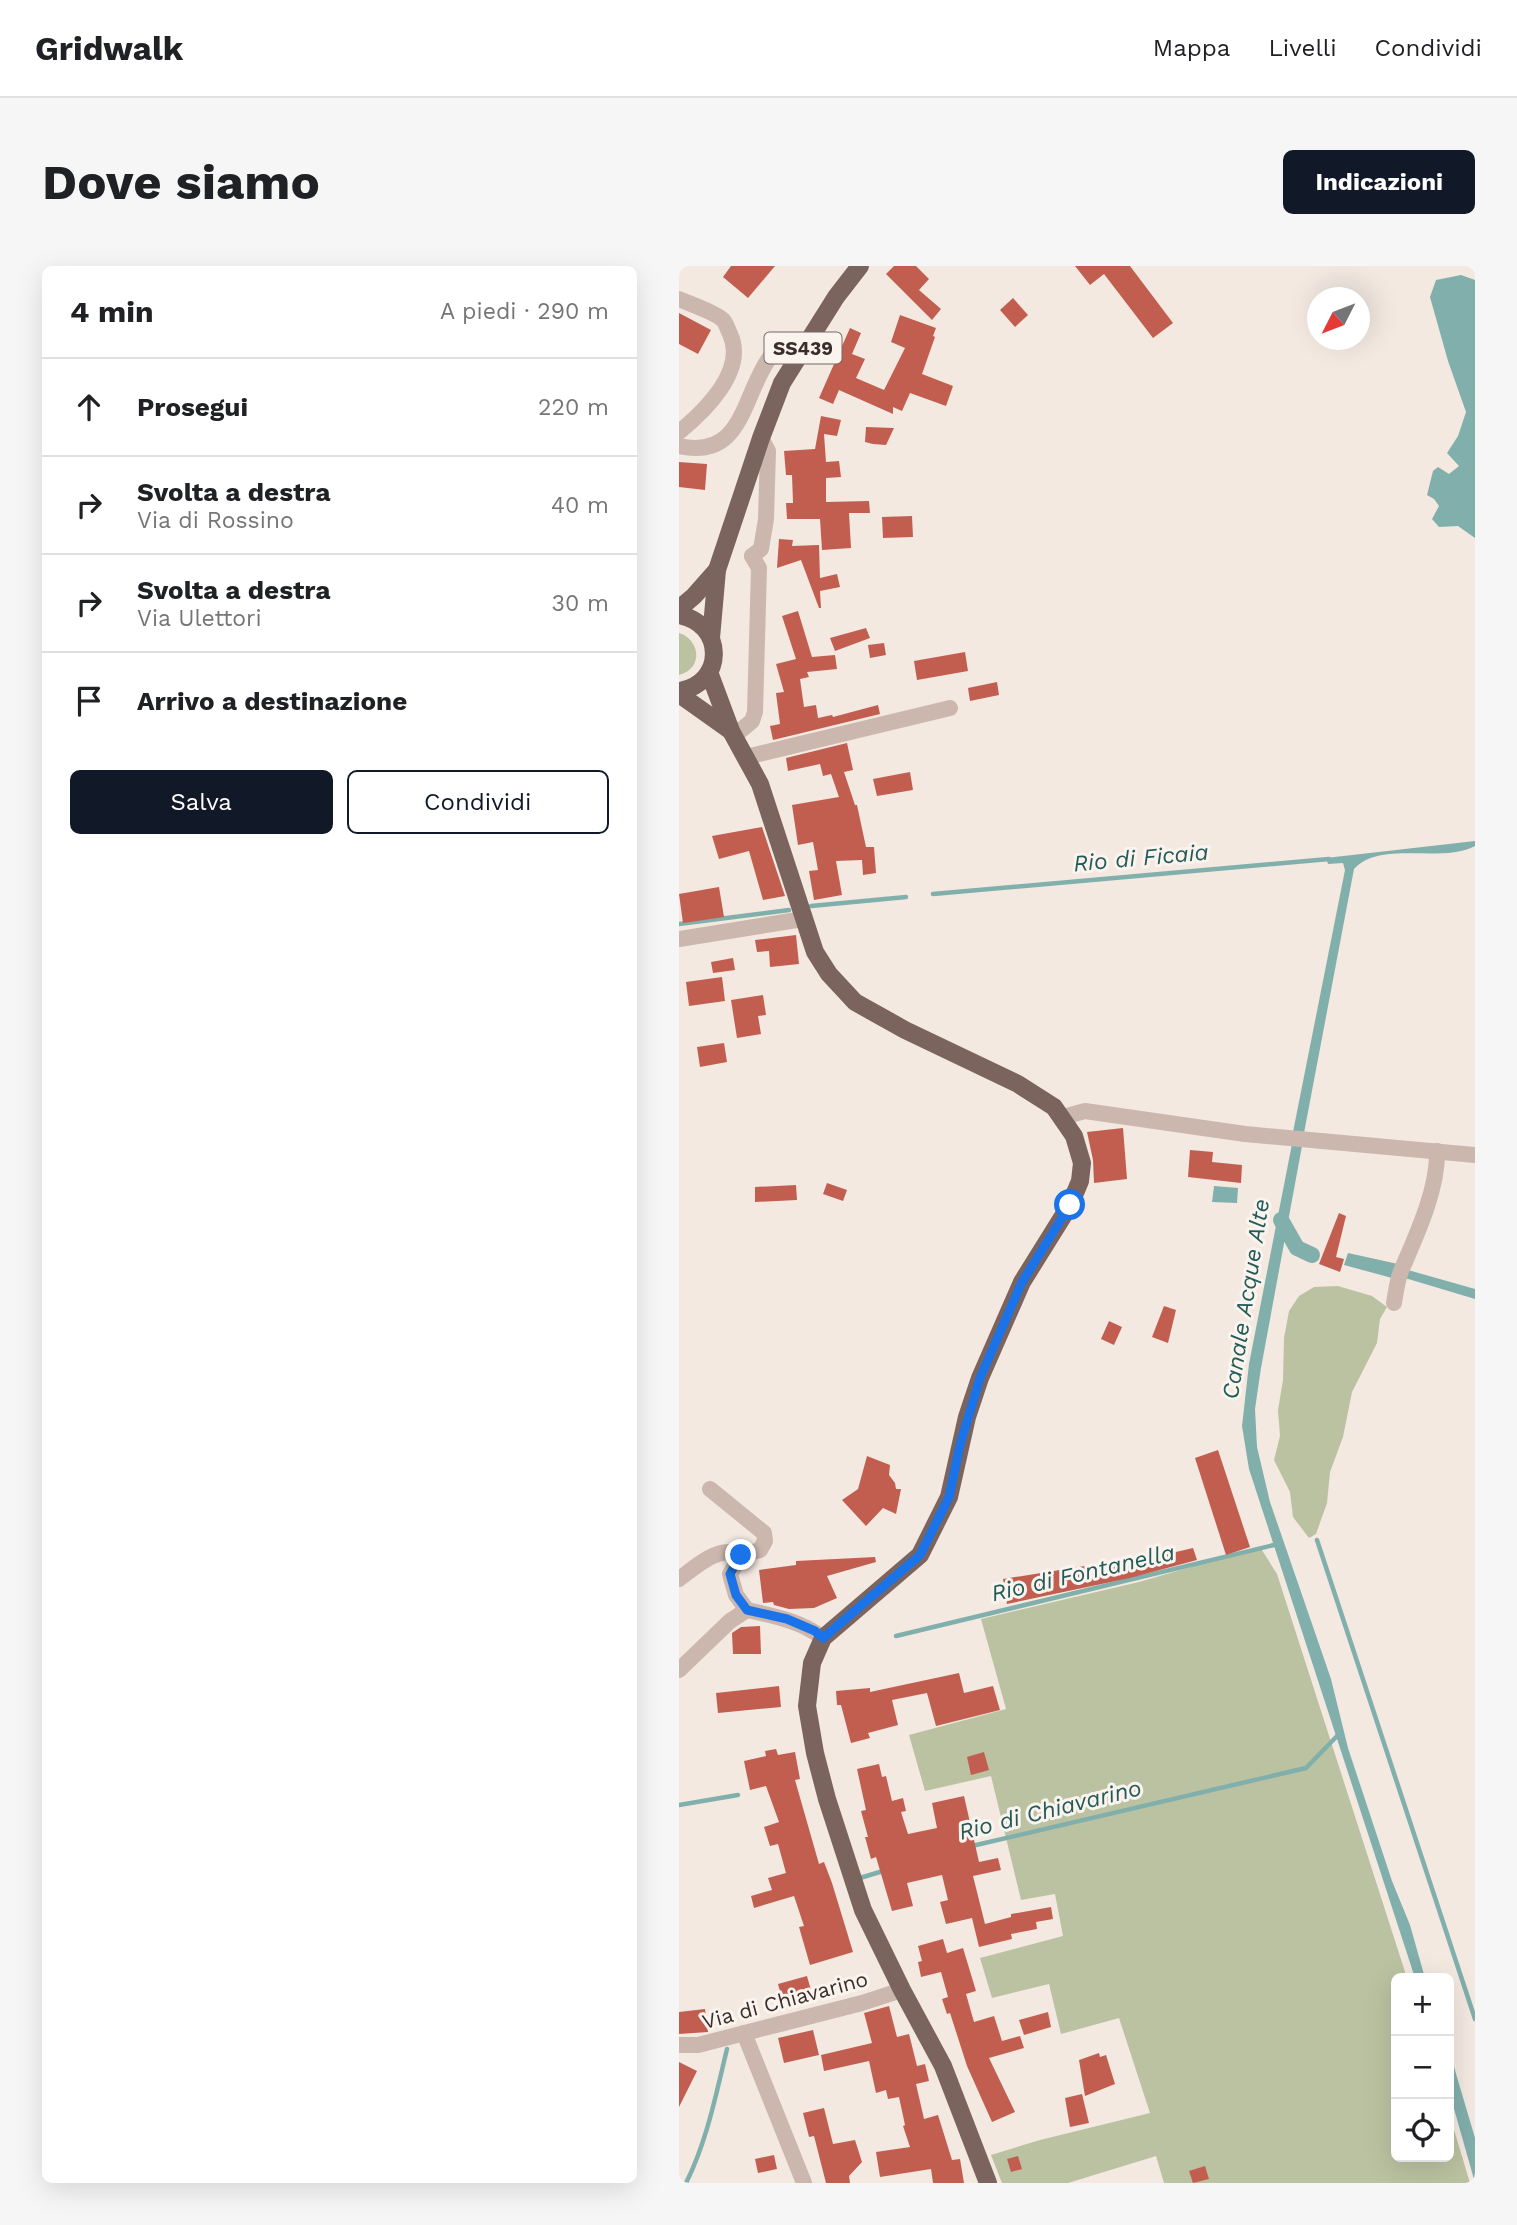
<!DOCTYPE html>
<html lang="it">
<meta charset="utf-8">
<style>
:root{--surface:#fff;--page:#f6f6f6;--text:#202124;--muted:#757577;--line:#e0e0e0;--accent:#111827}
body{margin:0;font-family:"Work Sans",sans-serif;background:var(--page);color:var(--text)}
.controls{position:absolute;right:21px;bottom:21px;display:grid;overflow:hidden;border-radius:10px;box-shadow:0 7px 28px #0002}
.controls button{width:63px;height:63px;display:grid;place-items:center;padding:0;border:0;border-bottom:2px solid var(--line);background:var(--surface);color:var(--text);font:35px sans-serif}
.compass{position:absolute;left:628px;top:21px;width:63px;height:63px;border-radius:50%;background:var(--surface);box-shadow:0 7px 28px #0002;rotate:228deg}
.stop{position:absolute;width:21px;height:21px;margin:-16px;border:5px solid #1a73e8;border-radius:50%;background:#fff}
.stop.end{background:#1a73e8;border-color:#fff;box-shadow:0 2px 7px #0008}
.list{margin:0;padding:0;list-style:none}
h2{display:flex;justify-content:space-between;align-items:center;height:91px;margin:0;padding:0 28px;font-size:30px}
h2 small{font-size:23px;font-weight:400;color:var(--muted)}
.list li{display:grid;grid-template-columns:46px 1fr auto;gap:21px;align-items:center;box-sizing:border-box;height:98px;padding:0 28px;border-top:2px solid var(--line)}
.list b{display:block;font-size:26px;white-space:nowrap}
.list p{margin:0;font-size:23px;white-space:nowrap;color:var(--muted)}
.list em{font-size:23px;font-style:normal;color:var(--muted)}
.actions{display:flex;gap:14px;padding:21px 28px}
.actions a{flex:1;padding:16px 0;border:2px solid var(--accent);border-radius:10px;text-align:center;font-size:24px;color:var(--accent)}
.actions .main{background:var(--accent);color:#fff}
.icon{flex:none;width:38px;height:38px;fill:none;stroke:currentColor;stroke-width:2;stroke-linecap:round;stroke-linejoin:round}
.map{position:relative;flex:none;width:796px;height:1917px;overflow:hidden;border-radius:10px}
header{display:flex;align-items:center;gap:42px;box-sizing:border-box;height:98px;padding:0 35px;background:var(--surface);border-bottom:2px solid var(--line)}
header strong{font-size:33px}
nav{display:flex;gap:38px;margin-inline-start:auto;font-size:24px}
.intro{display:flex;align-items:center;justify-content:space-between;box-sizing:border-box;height:168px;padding:0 42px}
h1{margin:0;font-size:49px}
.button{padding:18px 32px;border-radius:10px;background:var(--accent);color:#fff;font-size:24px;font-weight:700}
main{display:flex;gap:42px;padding:0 42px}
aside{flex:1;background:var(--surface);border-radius:10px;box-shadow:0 7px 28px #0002}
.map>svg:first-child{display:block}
.green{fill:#bbc2a1}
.water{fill:#81afac}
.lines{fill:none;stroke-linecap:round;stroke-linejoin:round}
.stream{stroke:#81afac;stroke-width:4.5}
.canal{stroke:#81afac;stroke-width:16}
.building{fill:#c25e50}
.street{stroke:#cbb7ad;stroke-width:16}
.primary{stroke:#7b645d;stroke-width:18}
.route{stroke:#1a73e8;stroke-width:9}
.labels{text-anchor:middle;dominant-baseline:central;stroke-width:6;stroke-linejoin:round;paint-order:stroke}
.shield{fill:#faf3ee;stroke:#746966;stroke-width:2}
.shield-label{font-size:19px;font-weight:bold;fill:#3a2e2b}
.street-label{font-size:21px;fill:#3a2e2b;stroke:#faf3ee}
.water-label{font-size:23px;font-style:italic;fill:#225b57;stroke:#faf3ee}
</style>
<header>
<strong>Gridwalk</strong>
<nav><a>Mappa</a><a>Livelli</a><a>Condividi</a></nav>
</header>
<div class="intro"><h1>Dove siamo</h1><a class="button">Indicazioni</a></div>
<main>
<aside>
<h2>4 min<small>A piedi · 290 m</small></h2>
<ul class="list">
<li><svg class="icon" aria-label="ahead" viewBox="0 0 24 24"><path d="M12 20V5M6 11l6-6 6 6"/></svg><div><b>Prosegui</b></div><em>220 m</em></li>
<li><svg class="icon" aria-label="right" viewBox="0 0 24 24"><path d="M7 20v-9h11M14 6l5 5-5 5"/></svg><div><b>Svolta a destra</b><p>Via di Rossino</p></div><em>40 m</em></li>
<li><svg class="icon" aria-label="right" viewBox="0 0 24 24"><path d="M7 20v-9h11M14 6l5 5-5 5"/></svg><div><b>Svolta a destra</b><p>Via Ulettori</p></div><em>30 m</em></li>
<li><svg class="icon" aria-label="arrive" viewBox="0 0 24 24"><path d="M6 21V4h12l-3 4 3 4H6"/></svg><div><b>Arrivo a destinazione</b></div></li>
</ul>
<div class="actions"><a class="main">Salva</a><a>Condividi</a></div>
</aside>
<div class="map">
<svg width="796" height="1917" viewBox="0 0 796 1917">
<rect width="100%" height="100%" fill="#f3e9e1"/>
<!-- green -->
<g class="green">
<path d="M0,367C22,374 24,403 0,409Z"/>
<path d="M659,1020L693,1030L708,1041L701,1053L698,1077L673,1126L664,1171L651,1206L648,1237L637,1268L630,1272L614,1251L611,1226L595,1194L601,1170L599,1144L604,1114L605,1072L610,1045L620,1030L635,1021Z"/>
<path d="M581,1281L598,1308L728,1712H717V1891H770V1847L791,1917H485L477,1890L389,1917H323L312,1889L361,1874L471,1847L440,1752L382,1768L370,1718L313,1732L301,1692L384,1670L376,1628L342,1634L312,1510L246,1525L230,1469L327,1443L302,1353L460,1316Z"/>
</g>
<!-- water -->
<g class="water">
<path d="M782,9L796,14V272L779,260L760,261L753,253L760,240L755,233L748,229L754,205L759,201L770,208L780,200L768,187L779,170L787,146L769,95L751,31L757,14Z"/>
<path d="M796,575V580C762,598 702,574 675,603L625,867L614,866L666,604L664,597L649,598L647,592Z"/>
<path d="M613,878L623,880L582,1102L576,1143L578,1181L591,1236L652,1413L669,1482L713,1615L731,1659L746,1712H736L570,1203L563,1160L570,1098Z"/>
<path d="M535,920L559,922L558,937L533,936Z"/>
<path d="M669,987L719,998L713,1012L665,999Z"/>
<path d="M729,1004L796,1023V1033L726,1012Z"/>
<path d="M770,1784L796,1872V1917L770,1825Z"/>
</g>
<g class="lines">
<!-- stream -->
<g class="stream">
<path d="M254,628L650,593"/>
<path d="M132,640L227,631"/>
<path d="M0,658L110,644"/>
<path d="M638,1274L796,1753"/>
<path d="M217,1370L599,1278"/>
<path d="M0,1539L59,1529"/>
<path d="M293,1580L627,1502L660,1468"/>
<path d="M180,1610L181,1612L204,1605"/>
<path d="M7,1917C28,1875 37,1828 48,1783"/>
</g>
<!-- canal -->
<path class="canal" d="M602,954L618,982L633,989"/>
</g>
<!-- building -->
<g class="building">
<path d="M52,0H96L69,32L44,11Z"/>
<path d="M215,0H237L250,13L240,24L262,43L253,54L207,8Z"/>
<path d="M396,0H451L494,57L474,72L425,8L411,19Z"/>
<path d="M334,32L349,49L336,61L321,44Z"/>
<path d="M0,47L32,64L19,88L0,78Z"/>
<path d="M221,49L257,62L254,70L256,71L243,108L274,120L267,140L231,127L223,145L214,141V148L160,124L154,138L140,132L171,62L182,67L173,88L186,93L177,112L205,124L226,82L212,76Z"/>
<path d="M142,150L162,154L158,170L145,168L147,196L160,195L162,211L147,212V236L190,235L191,247H170L172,282L143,284L141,253H108L107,237H114L113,209H107L105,185L136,183Z"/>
<path d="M187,161L215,162L207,179L194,178L186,176Z"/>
<path d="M0,196L28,198L26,224L0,221Z"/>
<path d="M233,250L234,271L204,272L203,251Z"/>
<path d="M100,273L114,274L113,280L140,279L141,312L158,308L161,321L141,325L142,342H140L122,294L98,302Z"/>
<path d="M119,345L133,391L156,389L158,403L128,406L130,411L121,413L125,441L137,439L139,452L153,449L154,451L199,439L201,448L94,474L91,460L101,458L97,427L105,426L97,398L117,393L103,350Z"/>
<path d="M187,362L191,372L156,385L151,372Z"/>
<path d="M205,377L207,389L191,392L189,379Z"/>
<path d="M286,386L289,405L238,414L235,395Z"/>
<path d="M318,416L320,429L291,435L289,422Z"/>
<path d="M168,477L174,504L165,506L176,539H178L187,581H195L197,607L184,609L183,594L157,595L163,629L135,634L130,605L139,604L134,576L119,579L113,539L160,531L152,508L144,510L141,498L109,505L107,492Z"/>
<path d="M231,506L234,524L198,530L194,513Z"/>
<path d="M83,561L106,630L84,634L70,585L40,593L33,570Z"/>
<path d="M40,621L45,651L4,657L0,628Z"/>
<path d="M117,669L120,698L91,701L90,685L78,686L76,674Z"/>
<path d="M54,692L56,704L34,707L32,696Z"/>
<path d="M43,711L46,735L10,740L7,716Z"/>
<path d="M84,729L87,749L79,750L82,768L58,772L52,734Z"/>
<path d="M45,777L48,796L21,801L18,781Z"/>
<path d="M444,862L448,913L415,917L414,894L408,866Z"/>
<path d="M511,884L534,886L533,896L563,899L562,917L509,911Z"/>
<path d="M148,917L168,924L164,935L144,928Z"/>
<path d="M117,919L118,934L76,936V921Z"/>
<path d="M660,947L667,950L657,991L665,993L661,1006L640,998Z"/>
<path d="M485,1040L497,1044L489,1077L473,1071Z"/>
<path d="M430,1055L443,1061L435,1079L422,1073Z"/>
<path d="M539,1184L571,1281L547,1289L516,1192Z"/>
<path d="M188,1190L211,1199L210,1209L216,1217L217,1223H222L217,1248L204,1242L187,1260L163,1234L179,1223Z"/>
<path d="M514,1282L518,1294L451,1312L328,1338L324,1313L406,1300L407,1307Z"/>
<path d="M196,1291L197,1296L148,1310L158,1332L135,1342L110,1343L95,1339L94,1336L84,1337L80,1304L117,1299V1295Z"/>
<path d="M81,1360L82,1388H54L53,1367L62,1361Z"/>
<path d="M280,1407L285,1427L314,1420L321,1444L257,1460L248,1427L213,1434L219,1459L189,1467L191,1472L172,1477L162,1439H158L157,1425L191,1422V1426Z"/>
<path d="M100,1420L102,1441L39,1447L37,1427Z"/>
<path d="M97,1483L99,1489L116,1486L121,1513L116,1514L140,1598L145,1596L153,1617L174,1686L131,1699L120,1661L125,1660L115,1630L75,1642L72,1630L93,1624L89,1612L107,1607L99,1578L91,1580L85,1561L100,1556L87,1520L71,1524L65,1495L87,1490L86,1485Z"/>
<path d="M305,1486L310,1504L292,1509L288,1491Z"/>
<path d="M200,1498L203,1511L207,1510L213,1535L224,1532L227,1545L222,1546L229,1568L258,1562L253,1537L285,1530L300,1596L319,1592L322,1604L294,1610L306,1658L332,1651V1648L372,1641L374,1653L357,1656L358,1663L332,1668L333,1673L300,1681L293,1652L267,1658L261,1636L269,1634L263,1609L228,1617L234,1640L213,1645L197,1591L192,1593L186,1571H189L182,1545L187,1544L178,1503Z"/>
<path d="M264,1673L268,1687L284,1682L297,1725L287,1728L295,1756L315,1750L323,1775L341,1770L345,1782L310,1792L336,1846L313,1856L288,1800L271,1747L268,1748L263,1733L269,1731L262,1706L242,1711L239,1696L243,1695L239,1680Z"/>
<path d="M128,1710L135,1735L106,1743L99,1718Z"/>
<path d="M210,1740L218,1771L230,1768L238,1800L246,1798L250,1815L237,1818L245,1853L259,1849L273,1894L281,1893L285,1917H254L252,1903L201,1911L197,1886L231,1881L224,1860L226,1859L220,1831L209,1833L207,1824L197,1827L190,1795L145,1805L142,1789L193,1777L185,1747Z"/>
<path d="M26,1743L29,1766L0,1768V1746Z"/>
<path d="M369,1746L372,1761L345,1769L340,1754Z"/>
<path d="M134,1764L140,1789L105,1797L99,1772Z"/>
<path d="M420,1787L421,1791L427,1789L436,1818L406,1830L400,1794Z"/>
<path d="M0,1796L18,1805L0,1841Z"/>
<path d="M403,1828L410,1857L391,1861L386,1832Z"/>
<path d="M145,1842L154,1878L176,1874L183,1896L170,1910L171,1917H147L135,1870L130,1871L124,1847Z"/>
<path d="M95,1889L98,1903L79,1907L76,1893Z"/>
<path d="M339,1890L343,1903L332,1906L328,1893Z"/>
<path d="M526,1900L530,1913L514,1917L510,1905Z"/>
</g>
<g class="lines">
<!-- street -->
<g class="street">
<path d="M0,33C11,38 36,46 44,54C47,57 49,64 51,68C68,104 26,145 0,166"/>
<path d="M0,180C63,194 63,133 89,94C93,87 103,81 109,75L127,78"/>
<path d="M73,290L82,283L87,253L89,185L82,172"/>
<path d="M55,470L73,455L76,446L80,302L73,290"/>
<path d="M67,491L271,442"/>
<path d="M0,673L124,653"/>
<path d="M384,851L406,845L566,868L796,889"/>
<path d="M715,1037C717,1026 718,1015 722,1005C737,970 759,924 758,885"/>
<path d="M31,1223L85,1267L86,1275L81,1284L63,1289L51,1308L57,1329L68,1344"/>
<path d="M0,1313C18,1300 40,1278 63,1289"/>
<path d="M0,1404L51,1355L68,1344C95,1350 122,1355 144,1372"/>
<path d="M65,1767L125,1917"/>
<path d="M0,1779H19L183,1737L223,1724"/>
</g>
<!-- primary -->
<g class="primary">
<path d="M0,343L15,330L38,304"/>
<path d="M0,349C46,357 47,418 0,425"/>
<path d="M32,372L38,304L82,172L103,117L157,31L181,0"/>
<path d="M30,406L52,465L81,518L136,686L150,708L176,736L226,764L339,818L375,841L395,870L403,897L401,915L391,939L343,1016L301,1112L288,1151L270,1231L241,1289L144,1372L133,1397L128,1440L136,1487L148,1533L184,1644L223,1724L264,1800L309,1917"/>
<path d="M0,428L52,465"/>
</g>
</g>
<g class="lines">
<!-- route -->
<path class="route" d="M62,1289L51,1308L57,1329L68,1344L108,1353L136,1365L144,1372L241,1289L270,1231L281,1179L301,1112L343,1016L391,939"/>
</g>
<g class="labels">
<!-- shield labels -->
<rect class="shield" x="85.5" y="66.5" width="77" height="31" rx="5"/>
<g class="shield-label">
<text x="124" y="82">SS439</text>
</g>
<!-- street labels -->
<g class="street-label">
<text transform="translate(106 1734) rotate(-15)">Via di Chiavarino</text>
</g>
<!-- water labels -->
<g class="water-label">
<text transform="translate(462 592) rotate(-5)">Rio di Ficaia</text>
<text transform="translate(567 1033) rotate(-81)">Canale Acque Alte</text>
<text transform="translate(404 1307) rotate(-13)">Rio di Fontanella</text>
<text transform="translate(371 1544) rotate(-14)">Rio di Chiavarino</text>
</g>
</g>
</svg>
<div class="controls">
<button>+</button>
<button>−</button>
<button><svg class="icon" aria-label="locate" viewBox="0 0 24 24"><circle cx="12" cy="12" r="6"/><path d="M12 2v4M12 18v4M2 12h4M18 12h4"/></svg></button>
</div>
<svg class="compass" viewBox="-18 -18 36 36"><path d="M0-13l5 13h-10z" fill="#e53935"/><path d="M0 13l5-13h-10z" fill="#757577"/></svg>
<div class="stop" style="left:391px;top:939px"></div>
<div class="stop end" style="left:62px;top:1289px"></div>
</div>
</main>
